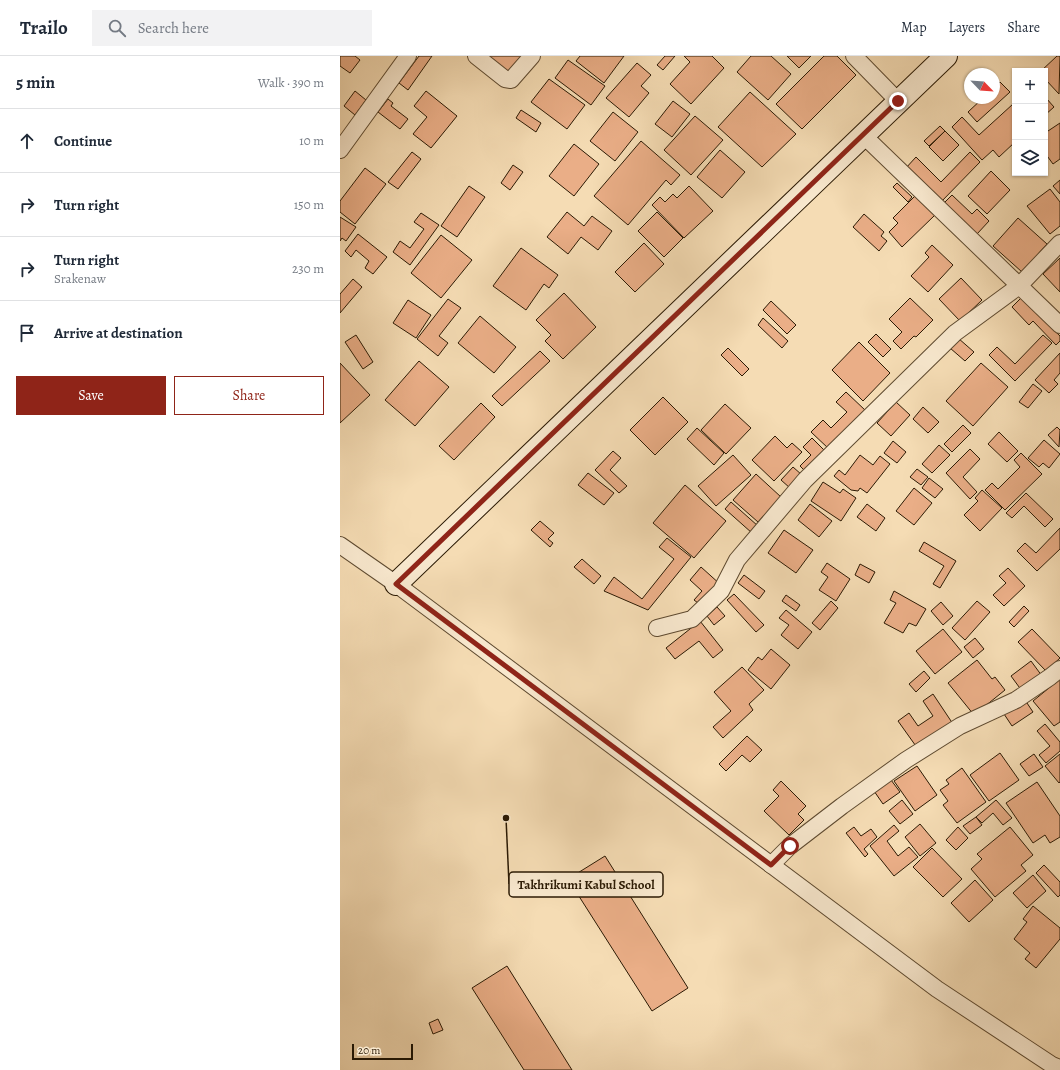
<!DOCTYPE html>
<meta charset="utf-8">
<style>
:root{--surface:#fff;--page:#f2f2f3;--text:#1f2937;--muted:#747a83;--line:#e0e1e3;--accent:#8f2418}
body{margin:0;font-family:Alegreya,serif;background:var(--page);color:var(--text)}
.controls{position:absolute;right:12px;top:12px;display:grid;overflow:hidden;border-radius:0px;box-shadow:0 1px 3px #0004}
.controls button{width:36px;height:36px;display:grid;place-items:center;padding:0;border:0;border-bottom:1px solid var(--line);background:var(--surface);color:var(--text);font:20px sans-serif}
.compass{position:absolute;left:624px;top:12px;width:36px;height:36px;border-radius:50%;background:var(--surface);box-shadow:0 1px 3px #0004;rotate:115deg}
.scale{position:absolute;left:12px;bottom:10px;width:61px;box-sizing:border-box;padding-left:4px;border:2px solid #2b1a04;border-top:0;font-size:11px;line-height:14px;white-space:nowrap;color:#2b1a04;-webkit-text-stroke:3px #f8e8ce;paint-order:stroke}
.stop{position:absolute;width:12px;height:12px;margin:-9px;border:3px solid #8f2418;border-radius:50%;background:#fff}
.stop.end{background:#8f2418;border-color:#fff;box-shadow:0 1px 4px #0008}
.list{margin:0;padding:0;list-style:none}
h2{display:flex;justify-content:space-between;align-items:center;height:52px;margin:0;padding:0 16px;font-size:17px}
h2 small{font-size:13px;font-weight:400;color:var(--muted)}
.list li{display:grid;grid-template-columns:26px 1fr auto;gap:12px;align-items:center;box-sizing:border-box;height:64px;padding:0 16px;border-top:1px solid var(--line)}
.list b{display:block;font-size:15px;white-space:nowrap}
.list p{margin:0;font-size:13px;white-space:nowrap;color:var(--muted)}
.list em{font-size:13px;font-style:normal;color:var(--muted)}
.actions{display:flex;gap:8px;padding:12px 16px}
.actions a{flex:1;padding:9px 0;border:1px solid var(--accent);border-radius:0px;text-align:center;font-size:14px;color:var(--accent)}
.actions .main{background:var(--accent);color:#fff}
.icon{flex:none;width:22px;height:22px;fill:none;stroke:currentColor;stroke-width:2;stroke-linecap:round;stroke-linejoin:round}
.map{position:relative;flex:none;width:720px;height:1014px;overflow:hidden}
header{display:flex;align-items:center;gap:24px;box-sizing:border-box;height:56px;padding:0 20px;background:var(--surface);border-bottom:1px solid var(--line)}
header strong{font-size:19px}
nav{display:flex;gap:22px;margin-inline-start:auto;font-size:14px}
.search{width:280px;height:36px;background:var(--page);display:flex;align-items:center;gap:10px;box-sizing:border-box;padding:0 14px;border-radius:0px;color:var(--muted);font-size:15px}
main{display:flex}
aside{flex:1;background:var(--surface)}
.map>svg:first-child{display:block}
.building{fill:#eaae87;stroke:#2b1a04}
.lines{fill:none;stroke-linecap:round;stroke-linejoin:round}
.street-casing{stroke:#5e4a30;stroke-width:18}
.secondary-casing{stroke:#2b1a04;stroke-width:24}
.street{stroke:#f8e8ce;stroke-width:16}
.secondary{stroke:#f8e8ce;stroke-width:22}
.route{stroke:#8f2418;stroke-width:5}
.leader{fill:none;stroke:#2b1a04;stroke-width:1.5}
.callout-dot{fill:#2b1a04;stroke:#f8e8ce;stroke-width:1.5}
.callout{fill:#f8e8ce;stroke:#2b1a04;stroke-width:1.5}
.callout-label{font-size:13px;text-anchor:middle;font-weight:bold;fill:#2b1a04}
</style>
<header>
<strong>Trailo</strong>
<div class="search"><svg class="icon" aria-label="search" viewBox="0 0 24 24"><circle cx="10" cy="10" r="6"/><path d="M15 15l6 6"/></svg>Search here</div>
<nav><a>Map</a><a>Layers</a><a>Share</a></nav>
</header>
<main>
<aside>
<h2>5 min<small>Walk · 390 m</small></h2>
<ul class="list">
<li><svg class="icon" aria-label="ahead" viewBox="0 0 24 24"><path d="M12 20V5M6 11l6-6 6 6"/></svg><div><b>Continue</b></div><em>10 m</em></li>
<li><svg class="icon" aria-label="right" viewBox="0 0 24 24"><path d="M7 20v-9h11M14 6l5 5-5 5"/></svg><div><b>Turn right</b></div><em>150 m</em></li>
<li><svg class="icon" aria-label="right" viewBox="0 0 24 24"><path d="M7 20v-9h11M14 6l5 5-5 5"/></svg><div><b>Turn right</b><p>Srakenaw</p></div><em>230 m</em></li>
<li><svg class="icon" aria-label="arrive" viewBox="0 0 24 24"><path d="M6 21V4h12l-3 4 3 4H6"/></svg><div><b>Arrive at destination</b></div></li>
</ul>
<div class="actions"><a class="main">Save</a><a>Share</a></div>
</aside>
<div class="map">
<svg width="720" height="1014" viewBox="0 0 720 1014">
<rect width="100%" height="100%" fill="#f5dcb4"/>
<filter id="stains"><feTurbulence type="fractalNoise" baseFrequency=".005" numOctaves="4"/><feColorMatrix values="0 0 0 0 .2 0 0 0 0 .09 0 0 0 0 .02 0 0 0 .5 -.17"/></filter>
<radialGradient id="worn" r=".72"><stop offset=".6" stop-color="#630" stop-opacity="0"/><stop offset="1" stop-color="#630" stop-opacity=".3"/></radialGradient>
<!-- building -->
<g class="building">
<path d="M0,0H15L20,4L10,17L0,10Z"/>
<path d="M79,0H92L68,34L59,27Z"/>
<path d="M148,0H184L169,18Z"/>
<path d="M240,0H284L264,27L236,5Z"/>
<path d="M325,0H335L323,14L317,9Z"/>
<path d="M344,0H372L384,12L351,48L330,28L350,6Z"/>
<path d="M411,0H431L451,18L428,44L397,16Z"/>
<path d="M447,0H471L459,12Z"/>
<path d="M484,0H497L516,19L462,73L436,48Z"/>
<path d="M717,0H720L719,38L705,23V15H701Z"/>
<path d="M228,4L265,30L251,49L215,22Z"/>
<path d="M297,7L311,19L301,30L309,37L289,61L266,42Z"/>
<path d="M209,23L245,49L227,73L191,46Z"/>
<path d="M660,26L670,36L637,66L628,56L643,42H654V32Z"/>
<path d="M15,35L26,44L15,59L4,50Z"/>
<path d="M86,35L117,60L91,92L73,78L87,61L74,50Z"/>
<path d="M410,36L456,78L422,111L378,71Z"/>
<path d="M706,42L714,51L705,59V43Z"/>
<path d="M48,43L53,47L51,50L68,63L60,73L38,56Z"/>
<path d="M333,45L350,58L332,81L315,68Z"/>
<path d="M673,48L675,50V86L659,101L653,94L642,104L612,71L622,61L639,79Z"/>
<path d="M181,54L201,67L196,76L176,62Z"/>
<path d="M273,56L298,76L275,105L250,85Z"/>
<path d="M355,60L383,84L351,119L324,94Z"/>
<path d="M720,67V103L713,108L705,97V77Z"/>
<path d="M600,70L605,75L589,90L584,85Z"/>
<path d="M605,75L619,89L603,105L589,91Z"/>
<path d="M301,85L340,119L331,129L326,124L288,169L254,140Z"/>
<path d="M234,88L259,108L234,140L209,120Z"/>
<path d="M380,94L405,116L382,142L357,121Z"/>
<path d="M72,96L81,103L58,133L48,126Z"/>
<path d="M630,96L640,106L599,148L565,113L576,101L601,126Z"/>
<path d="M173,109L183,116L170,134L161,127Z"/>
<path d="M25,112L46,128L15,168L0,156V145Z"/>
<path d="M651,115L670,134L647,158L628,140Z"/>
<path d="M720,124V138L713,130Z"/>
<path d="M557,127L572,141L568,146L553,131Z"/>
<path d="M129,130L145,141L117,181L101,170Z"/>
<path d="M349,130L373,155L344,182L312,149L320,141L325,146L333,138L337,142Z"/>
<path d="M710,133L720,146V170L710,178L687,150Z"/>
<path d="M576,139L595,159L562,191L549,176L558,167L553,162Z"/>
<path d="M612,139L632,158L637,153L649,165L637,178L604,147Z"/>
<path d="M227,156L244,170L252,160L272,175L258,194L241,181L228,198L207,181Z"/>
<path d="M317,156L343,182L324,201L298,175Z"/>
<path d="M81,157L99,169L70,209L53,196L60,185L70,192L84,173L74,166Z"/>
<path d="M524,158L544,176L541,180L547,185L539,195L513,171Z"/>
<path d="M0,161L16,171L6,185L2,182L0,185Z"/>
<path d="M678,162L707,188L682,216L653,190Z"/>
<path d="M18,178L47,201L33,218L25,212L29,205L16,194L11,201L5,195Z"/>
<path d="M101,179L132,204L101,242L71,217Z"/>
<path d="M304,187L324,208L295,236L275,216Z"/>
<path d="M592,189L613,209L588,236L571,220L589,201L585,197Z"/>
<path d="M181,192L218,219L209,232L204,228L186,254L153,230Z"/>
<path d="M720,202V236L703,218Z"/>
<path d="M621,222L642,244L620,265L599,243Z"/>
<path d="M13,223L22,231L0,257V238Z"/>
<path d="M224,237L256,271L223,303L205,285L211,279L196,264Z"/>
<path d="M570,242L593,264L576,281L574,280L561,293L553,285L562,276L549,263Z"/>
<path d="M681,242L720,280V285L716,289L693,265L689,269L672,251Z"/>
<path d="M108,243L121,252L99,280L108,287L98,300L77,283Z"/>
<path d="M68,244L91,259L76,282L53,267Z"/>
<path d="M431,245L456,269L447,278L423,254Z"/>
<path d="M140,260L176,291L154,317L118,287Z"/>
<path d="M423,262L448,285L442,292L418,269Z"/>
<path d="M536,278L551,293L543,301L528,286Z"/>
<path d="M16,279L33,306L23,313L5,286Z"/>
<path d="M703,279L712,287L675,325L649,299L657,291L675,308Z"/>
<path d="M618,282L634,296L625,305L610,292Z"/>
<path d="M519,286L550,317L523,345L492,314Z"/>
<path d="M388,292L409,313L402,320L381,299Z"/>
<path d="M200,295L210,305L162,350L152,340Z"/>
<path d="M720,297V317L714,324L718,328L709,337L695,324Z"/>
<path d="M79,305L109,331L75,370L45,344Z"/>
<path d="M0,307L30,339L0,367Z"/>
<path d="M641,307L668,331L633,370L606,345Z"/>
<path d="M693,328L702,335L688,352L679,346Z"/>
<path d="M506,336L526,355L489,393L471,376L483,364L491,372L507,356L496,346Z"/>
<path d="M323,341L348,366L315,399L290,374Z"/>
<path d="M556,346L570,359L551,380L537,367Z"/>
<path d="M141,347L155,361L114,404L99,390Z"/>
<path d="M385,348L411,372L386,398L361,374Z"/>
<path d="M583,351L599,366L588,377L573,363Z"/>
<path d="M623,369L631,377L612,396L604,388Z"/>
<path d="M717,371L720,374L719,391L708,379Z"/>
<path d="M357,372L384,397L374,409L347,383Z"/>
<path d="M659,376L678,395L667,406L648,388Z"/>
<path d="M435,380L447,392L452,387L462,396L434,425L412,404Z"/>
<path d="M472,382L485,395L465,415L460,410L471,399L463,391Z"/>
<path d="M704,384L720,398L709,412L703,407L699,411L688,402Z"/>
<path d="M553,385L566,396L557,407L544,397Z"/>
<path d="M599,389L610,399L592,417L582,408Z"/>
<path d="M630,393L640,403L623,421L637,436L630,443L606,417Z"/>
<path d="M273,395L281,402L270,414L287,430L279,437L255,414Z"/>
<path d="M681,397L702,418L665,454L645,434L652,427L658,433L680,411L674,404Z"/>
<path d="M393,399L411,419L376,450L358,430Z"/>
<path d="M520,399L533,409L540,400L550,408L527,437L520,432L518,435L511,434L494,420L499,414L505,419Z"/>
<path d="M453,411L462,419L450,432L441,424Z"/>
<path d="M577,413L588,421L581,429L570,421Z"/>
<path d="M248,417L274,437L264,449L238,429Z"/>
<path d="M416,418L441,441L418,466L393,444Z"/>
<path d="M589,422L603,433L595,442L582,432Z"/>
<path d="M483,426L500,437L503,433L516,442L501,465L471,445Z"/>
<path d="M345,429L386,465L354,502L313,467Z"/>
<path d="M574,432L592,447L574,469L556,455Z"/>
<path d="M642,434L662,452L640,475L624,459L638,445L635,442Z"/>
<path d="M686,437L713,463L705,471L684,450L672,462L666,457Z"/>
<path d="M391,446L418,470L412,477L385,453Z"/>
<path d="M470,448L492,465L479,481L458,464Z"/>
<path d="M527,448L545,462L536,475L517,461Z"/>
<path d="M200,465L214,477L208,483L213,487L210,491L191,474Z"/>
<path d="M720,472V493L697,515L677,495L685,487L696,497Z"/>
<path d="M444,474L473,494L456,517L428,497Z"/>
<path d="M327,482L351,501L308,554L264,535L274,521L302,543L334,503L319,491Z"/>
<path d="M584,486L616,505L600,532L593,528L604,510L579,495Z"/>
<path d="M242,503L261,520L254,528L234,511Z"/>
<path d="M487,507L510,523L496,545L479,534L488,521L481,516Z"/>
<path d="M520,508L535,516L529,527L515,519Z"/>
<path d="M361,511L381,529L362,550L354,544L362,535L350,524Z"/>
<path d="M668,512L685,530L664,550L653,539L666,527L659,520Z"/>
<path d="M404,519L425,535L419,543L398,527Z"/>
<path d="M554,535L586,553L576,570L569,567L563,577L544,567L556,547L550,544Z"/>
<path d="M394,538L424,569L416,576L387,544Z"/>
<path d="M446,539L460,549L456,555L442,545Z"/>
<path d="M491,545L498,552L480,574L472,567Z"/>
<path d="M637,545L650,556L625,584L612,572Z"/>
<path d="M601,546L613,560L603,569L591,555Z"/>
<path d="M684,550L689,555L674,571L669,566Z"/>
<path d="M377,551L385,560L374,569L367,560Z"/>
<path d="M446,554L472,576L458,593L441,579L449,569L439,562Z"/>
<path d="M360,565L383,594L373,602L359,585L335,603L326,592Z"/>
<path d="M603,573L622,596L595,618L576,595Z"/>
<path d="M692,573L720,602L706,615L678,586Z"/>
<path d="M635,582L644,593L633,602L624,591Z"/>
<path d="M431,593L450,609L431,633L408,614L418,601L422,604Z"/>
<path d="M637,604L652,623L655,621L665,634L634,659L608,627Z"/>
<path d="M691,605L702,620L682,635L671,620Z"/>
<path d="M402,611L424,634L409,648L413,654L383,682L373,671L391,655L374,636Z"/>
<path d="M584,615L590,622L576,636L569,628Z"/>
<path d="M720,623V666L714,670L693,645Z"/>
<path d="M593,638L613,668L578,693L558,665L569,657L578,670L593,660L583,645Z"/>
<path d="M685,644L693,656L672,670L664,658Z"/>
<path d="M705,668L720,686V695L706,707L699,699L710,690L697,675Z"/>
<path d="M407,680L422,694L410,706L402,699L386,715L379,708Z"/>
<path d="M660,697L679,724L649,745L630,719Z"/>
<path d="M694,698L703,711L689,720L680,708Z"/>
<path d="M720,698V726L719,727L705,710Z"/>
<path d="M577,710L597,739L575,755L554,725Z"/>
<path d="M622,712L646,746L617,767L603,749L608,745L600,734L609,728L606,724Z"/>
<path d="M551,724L560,736L543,748L534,735Z"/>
<path d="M441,725L466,750L458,758L464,764L449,779L424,755L439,740L433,734Z"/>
<path d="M697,726L720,760V781L710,787L705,779L693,787L666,747Z"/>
<path d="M562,744L573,758L560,768L549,755Z"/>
<path d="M656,744L672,762L663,769L653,757L642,767L636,761Z"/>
<path d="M636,761L642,769L630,778L623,770Z"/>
<path d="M580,768L596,787L580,800L565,781Z"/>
<path d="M554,769L559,775L547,785L558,800L569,791L578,801L554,820L530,790Z"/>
<path d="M514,771L521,780L531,773L537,781L524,793L528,798L525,801L506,777Z"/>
<path d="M618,771L628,782L616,794L606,784Z"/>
<path d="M670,771L693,799L681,809L686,815L655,841L631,813L642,803L637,798Z"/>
<path d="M592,792L622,823L603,841L573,811Z"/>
<path d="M265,800L348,932L312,955L228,823Z"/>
<path d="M704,809L720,826V839L718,841L696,817Z"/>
<path d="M693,819L706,835L687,852L673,837Z"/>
<path d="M635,824L653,844L629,866L611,847Z"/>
<path d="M693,850L720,872V883L696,912L685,903L690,897L674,883L687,866L683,863Z"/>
<path d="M167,910L232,1014H184L132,932Z"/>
<path d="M98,963L103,974L93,978L89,967Z"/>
</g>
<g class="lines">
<defs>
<g id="street">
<path d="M136,0L165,23L171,24L192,0"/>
<path d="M514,0L558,45"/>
<path d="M523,79L720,269"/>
<path d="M0,94L68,0"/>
<path d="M0,489L56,528L597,933L712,1009L720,1012"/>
<path d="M317,572L352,563L381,535L397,504L465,424L615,277L679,230L720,187"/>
<path d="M431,809L450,790L502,750L566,704L620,670L676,644L710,621L720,613"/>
</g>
<path id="secondary" d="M56,528L606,0"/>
</defs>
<!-- street casing -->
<use href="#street" class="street-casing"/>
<!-- secondary casing -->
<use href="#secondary" class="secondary-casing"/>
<!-- street -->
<use href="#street" class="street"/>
<!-- secondary -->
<use href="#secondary" class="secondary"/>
</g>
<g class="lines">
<!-- route -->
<path class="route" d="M450,790L431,809L56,528L558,45"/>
</g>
<!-- callouts -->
<path class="leader" d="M166 762L169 828"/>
<circle class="callout-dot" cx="166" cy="762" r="4"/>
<rect class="callout" x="169" y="816" width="154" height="25" rx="4"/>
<g class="callout-label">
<text x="246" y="833">Takhrikumi Kabul School</text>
</g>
<rect width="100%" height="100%" filter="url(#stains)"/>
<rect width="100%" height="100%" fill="url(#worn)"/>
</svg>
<div class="controls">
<button>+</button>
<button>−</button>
<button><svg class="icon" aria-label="layers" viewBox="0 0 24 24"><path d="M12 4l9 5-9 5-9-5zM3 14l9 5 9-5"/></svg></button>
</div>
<svg class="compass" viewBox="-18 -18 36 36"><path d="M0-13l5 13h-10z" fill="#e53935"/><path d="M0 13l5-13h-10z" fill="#747a83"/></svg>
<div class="scale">20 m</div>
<div class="stop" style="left:450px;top:790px"></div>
<div class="stop end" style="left:558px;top:45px"></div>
</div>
</main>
